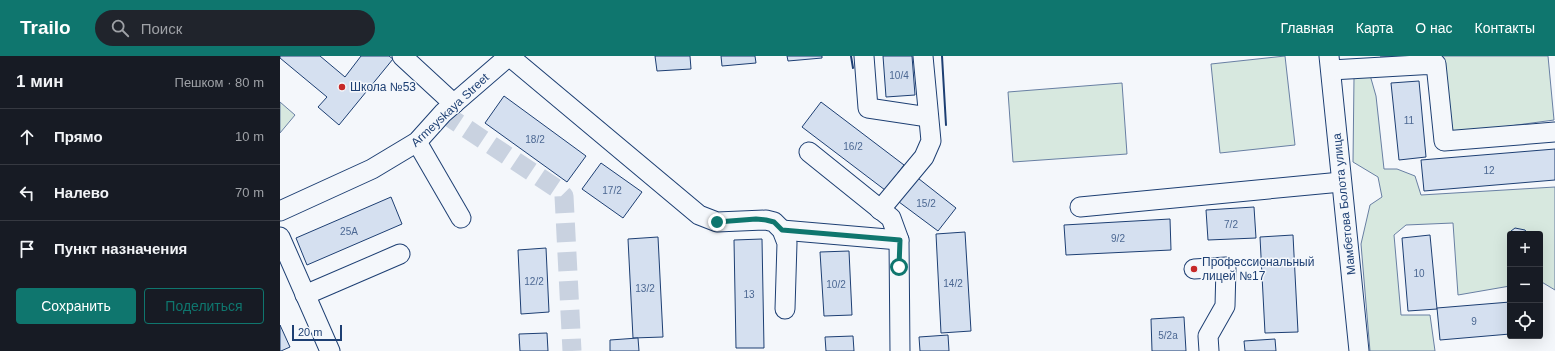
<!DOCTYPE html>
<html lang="ru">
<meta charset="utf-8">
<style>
:root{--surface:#171b24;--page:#20242c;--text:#f1f3f6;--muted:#9ea1a6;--line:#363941;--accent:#0f766e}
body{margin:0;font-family:Arial,sans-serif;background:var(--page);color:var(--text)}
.controls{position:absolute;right:12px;bottom:12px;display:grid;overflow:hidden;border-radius:4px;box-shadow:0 4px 16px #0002}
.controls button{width:36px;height:36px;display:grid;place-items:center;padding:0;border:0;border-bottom:1px solid var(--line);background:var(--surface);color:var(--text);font:20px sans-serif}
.scale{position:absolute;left:12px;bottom:10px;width:50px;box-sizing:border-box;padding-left:4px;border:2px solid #1d3f73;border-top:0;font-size:11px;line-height:14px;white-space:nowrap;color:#1d3f73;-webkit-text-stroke:3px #f4f7fb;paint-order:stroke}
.stop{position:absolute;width:12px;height:12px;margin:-9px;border:3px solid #0f766e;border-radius:50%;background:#fff}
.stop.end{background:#0f766e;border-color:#fff;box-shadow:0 1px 4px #0008}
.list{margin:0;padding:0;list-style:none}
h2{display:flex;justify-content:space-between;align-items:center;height:52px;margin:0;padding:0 16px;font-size:17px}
h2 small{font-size:13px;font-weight:400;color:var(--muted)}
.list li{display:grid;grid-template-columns:26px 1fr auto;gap:12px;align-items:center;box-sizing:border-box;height:56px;padding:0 16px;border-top:1px solid var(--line)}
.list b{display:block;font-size:15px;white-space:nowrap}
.list em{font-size:13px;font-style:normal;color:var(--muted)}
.actions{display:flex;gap:8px;padding:12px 16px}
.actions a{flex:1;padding:9px 0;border:1px solid var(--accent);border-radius:4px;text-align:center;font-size:14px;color:var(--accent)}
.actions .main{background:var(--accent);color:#fff}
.icon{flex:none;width:22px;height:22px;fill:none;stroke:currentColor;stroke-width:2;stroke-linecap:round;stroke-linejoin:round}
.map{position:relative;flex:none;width:1275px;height:295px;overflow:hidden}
header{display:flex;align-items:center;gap:24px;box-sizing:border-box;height:56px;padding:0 20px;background:var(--accent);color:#fff}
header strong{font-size:19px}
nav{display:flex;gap:22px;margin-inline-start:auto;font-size:14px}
.search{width:280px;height:36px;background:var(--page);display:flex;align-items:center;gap:10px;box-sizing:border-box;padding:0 14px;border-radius:22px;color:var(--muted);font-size:15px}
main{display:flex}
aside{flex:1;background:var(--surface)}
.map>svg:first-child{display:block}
.green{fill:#d7e8df;stroke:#687fa3}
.building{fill:#d5e0f0;stroke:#1d3f73}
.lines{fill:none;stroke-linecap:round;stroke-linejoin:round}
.minor-tunnel{stroke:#c9d2e0;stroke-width:19;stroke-dasharray:19 10;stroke-linecap:butt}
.minor-casing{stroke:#1d3f73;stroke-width:21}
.minor{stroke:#f4f7fb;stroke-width:19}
.wall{stroke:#1d3f73;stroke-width:2}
.route{stroke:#0f766e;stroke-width:5}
.poi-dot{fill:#c62828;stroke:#f4f7fb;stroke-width:1.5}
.labels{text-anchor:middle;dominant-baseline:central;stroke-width:3;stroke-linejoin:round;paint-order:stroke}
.number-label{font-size:10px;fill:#4b6792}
.poi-label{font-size:12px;fill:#1d3f73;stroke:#f4f7fb;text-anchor:start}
.street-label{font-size:12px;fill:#1d3f73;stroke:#f4f7fb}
</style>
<header>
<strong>Trailo</strong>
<div class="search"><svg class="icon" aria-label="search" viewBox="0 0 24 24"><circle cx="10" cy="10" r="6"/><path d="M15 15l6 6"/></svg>Поиск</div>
<nav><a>Главная</a><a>Карта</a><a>О нас</a><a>Контакты</a></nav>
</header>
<main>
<aside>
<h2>1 мин<small>Пешком · 80 m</small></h2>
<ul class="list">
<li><svg class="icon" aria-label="ahead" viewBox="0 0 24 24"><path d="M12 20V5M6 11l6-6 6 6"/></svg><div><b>Прямо</b></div><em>10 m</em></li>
<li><svg class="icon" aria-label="left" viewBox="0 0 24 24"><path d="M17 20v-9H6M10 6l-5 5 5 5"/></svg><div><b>Налево</b></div><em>70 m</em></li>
<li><svg class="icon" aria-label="arrive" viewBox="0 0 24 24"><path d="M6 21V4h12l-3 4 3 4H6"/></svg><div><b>Пункт назначения</b></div></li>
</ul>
<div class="actions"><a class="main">Сохранить</a><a>Поделиться</a></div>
</aside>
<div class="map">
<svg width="1275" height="295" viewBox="0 0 1275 295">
<rect width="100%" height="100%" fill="#f4f7fb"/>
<!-- green -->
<g class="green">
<path d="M1005,0L1015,89L940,97L931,8Z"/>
<path d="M1100,0H1268L1274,64L1171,78L1145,4Z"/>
<path d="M1090,19L1096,40L1104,113H1117L1135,120L1141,139L1275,131V234L1260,225V178H1230V230L1178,239L1173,167L1126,169L1114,179L1121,259H1150L1155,295H1090L1081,188L1090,149L1102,141L1098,121L1073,106L1074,22Z"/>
<path d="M842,27L847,98L733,106L728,36Z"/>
<path d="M0,46L15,59L0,77Z"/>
</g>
<!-- building -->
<g class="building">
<path d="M0,0H40L65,21L81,0H109L113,3L59,69L38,51L47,41L0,2Z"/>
<path d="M375,0H410L411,13L377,15Z"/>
<path d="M441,0H475L476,7L442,10Z"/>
<path d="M507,0H542V2L508,5Z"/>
<path d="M603,0H632L635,39L606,41Z"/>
<path d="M1139,25L1146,101L1119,104L1111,27Z"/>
<path d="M224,40L306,100L287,126L205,67Z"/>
<path d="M541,46L624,109L605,134L522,71Z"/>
<path d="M1275,93V124L1144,135L1141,104Z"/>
<path d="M321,107L362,136L343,162L302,133Z"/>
<path d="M634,119L676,152L658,175L615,143Z"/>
<path d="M111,141L122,168L27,209L16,182Z"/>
<path d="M974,151L976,182L928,184L926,154Z"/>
<path d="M890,163L891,194L786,199L784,169Z"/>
<path d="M1235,172L1245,174L1248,178H1230V185L1229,179L1231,175Z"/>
<path d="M685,176L691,275L661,277L656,178Z"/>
<path d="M1013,179L1018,276L985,277L980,181Z"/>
<path d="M1150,179L1157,253L1128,255L1122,182Z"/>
<path d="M378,181L383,281L353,282L348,183Z"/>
<path d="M482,183L484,292H456L454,184Z"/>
<path d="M266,192L269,256L241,258L238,194Z"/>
<path d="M569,195L572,259L544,260L540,196Z"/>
<path d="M1230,246V278L1160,284L1157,252Z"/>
<path d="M904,261L906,295H872L871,263Z"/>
<path d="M0,269L10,291L1,295H0Z"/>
<path d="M267,277L268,295H240L239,278Z"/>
<path d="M668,279L669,295H640L639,281Z"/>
<path d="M573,280L574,295H546L545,281Z"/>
<path d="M358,282L359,295H330V284Z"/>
<path d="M995,283L996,295H965L964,285Z"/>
</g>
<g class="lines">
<!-- minor-tunnel -->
<path class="minor-tunnel" d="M163,57L276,132L284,140L292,295"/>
<defs>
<g id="minor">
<path d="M122,0L174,48"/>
<path d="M229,0L419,159L437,166L486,164L494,166L502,174L507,187L505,253"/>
<path d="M584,0L588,52L648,61"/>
<path d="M1049,0L1079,295"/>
<path d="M1051,14L1156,8L1164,85L1275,76"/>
<path d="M137,86L181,162"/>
<path d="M529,96L611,162L619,184L620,295"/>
<path d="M800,151L1061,126"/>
<path d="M600,154L644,101L651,85L643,0"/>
<path d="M0,155L92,113L137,86L163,57L229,0"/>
<path d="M502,174L619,184"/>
<path d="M0,181L50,295"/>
<path d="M914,213L946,211L945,250L928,280L929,295"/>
<path d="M25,239L120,198"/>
</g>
</defs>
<!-- minor casing -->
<use href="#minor" class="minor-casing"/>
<!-- minor -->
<use href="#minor" class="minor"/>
<!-- wall -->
<g class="wall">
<path d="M571,0L573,12"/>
<path d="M662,0L666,69"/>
</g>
</g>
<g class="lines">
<!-- route -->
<path class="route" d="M437,166L476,163L486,164L494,166L502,174L620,184L619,211"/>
</g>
<!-- markers -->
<g class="poi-dot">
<circle cx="62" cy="31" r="4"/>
<circle cx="914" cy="213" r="4"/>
</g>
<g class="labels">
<!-- number labels -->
<g class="number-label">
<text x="619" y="19">10/4</text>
<text x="1129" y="64">11</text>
<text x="255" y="83">18/2</text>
<text x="573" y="90">16/2</text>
<text x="1209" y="114">12</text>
<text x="332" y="134">17/2</text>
<text x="646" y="147">15/2</text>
<text x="951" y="168">7/2</text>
<text x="69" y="175">25А</text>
<text x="838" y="182">9/2</text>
<text x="1139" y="217">10</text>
<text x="254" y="225">12/2</text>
<text x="673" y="227">14/2</text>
<text x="556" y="228">10/2</text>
<text x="365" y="232">13/2</text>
<text x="469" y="238">13</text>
<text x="1194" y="265">9</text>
<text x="888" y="279">5/2а</text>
</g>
<!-- poi labels -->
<g class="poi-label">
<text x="70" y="31">Школа №53</text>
<text x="922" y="206">Профессиональный<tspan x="922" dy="14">лицей №17</tspan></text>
</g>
<!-- street labels -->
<g class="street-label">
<text transform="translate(170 54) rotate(-43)">Armeyskaya Street</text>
<text transform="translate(1064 148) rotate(-96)">Мамбетова Болота улица</text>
</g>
</g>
</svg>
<div class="controls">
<button>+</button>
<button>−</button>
<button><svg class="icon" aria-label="locate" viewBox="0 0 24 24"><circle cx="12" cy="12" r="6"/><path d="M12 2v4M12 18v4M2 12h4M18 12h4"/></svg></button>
</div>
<div class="scale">20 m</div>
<div class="stop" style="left:619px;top:211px"></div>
<div class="stop end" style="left:437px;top:166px"></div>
</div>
</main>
